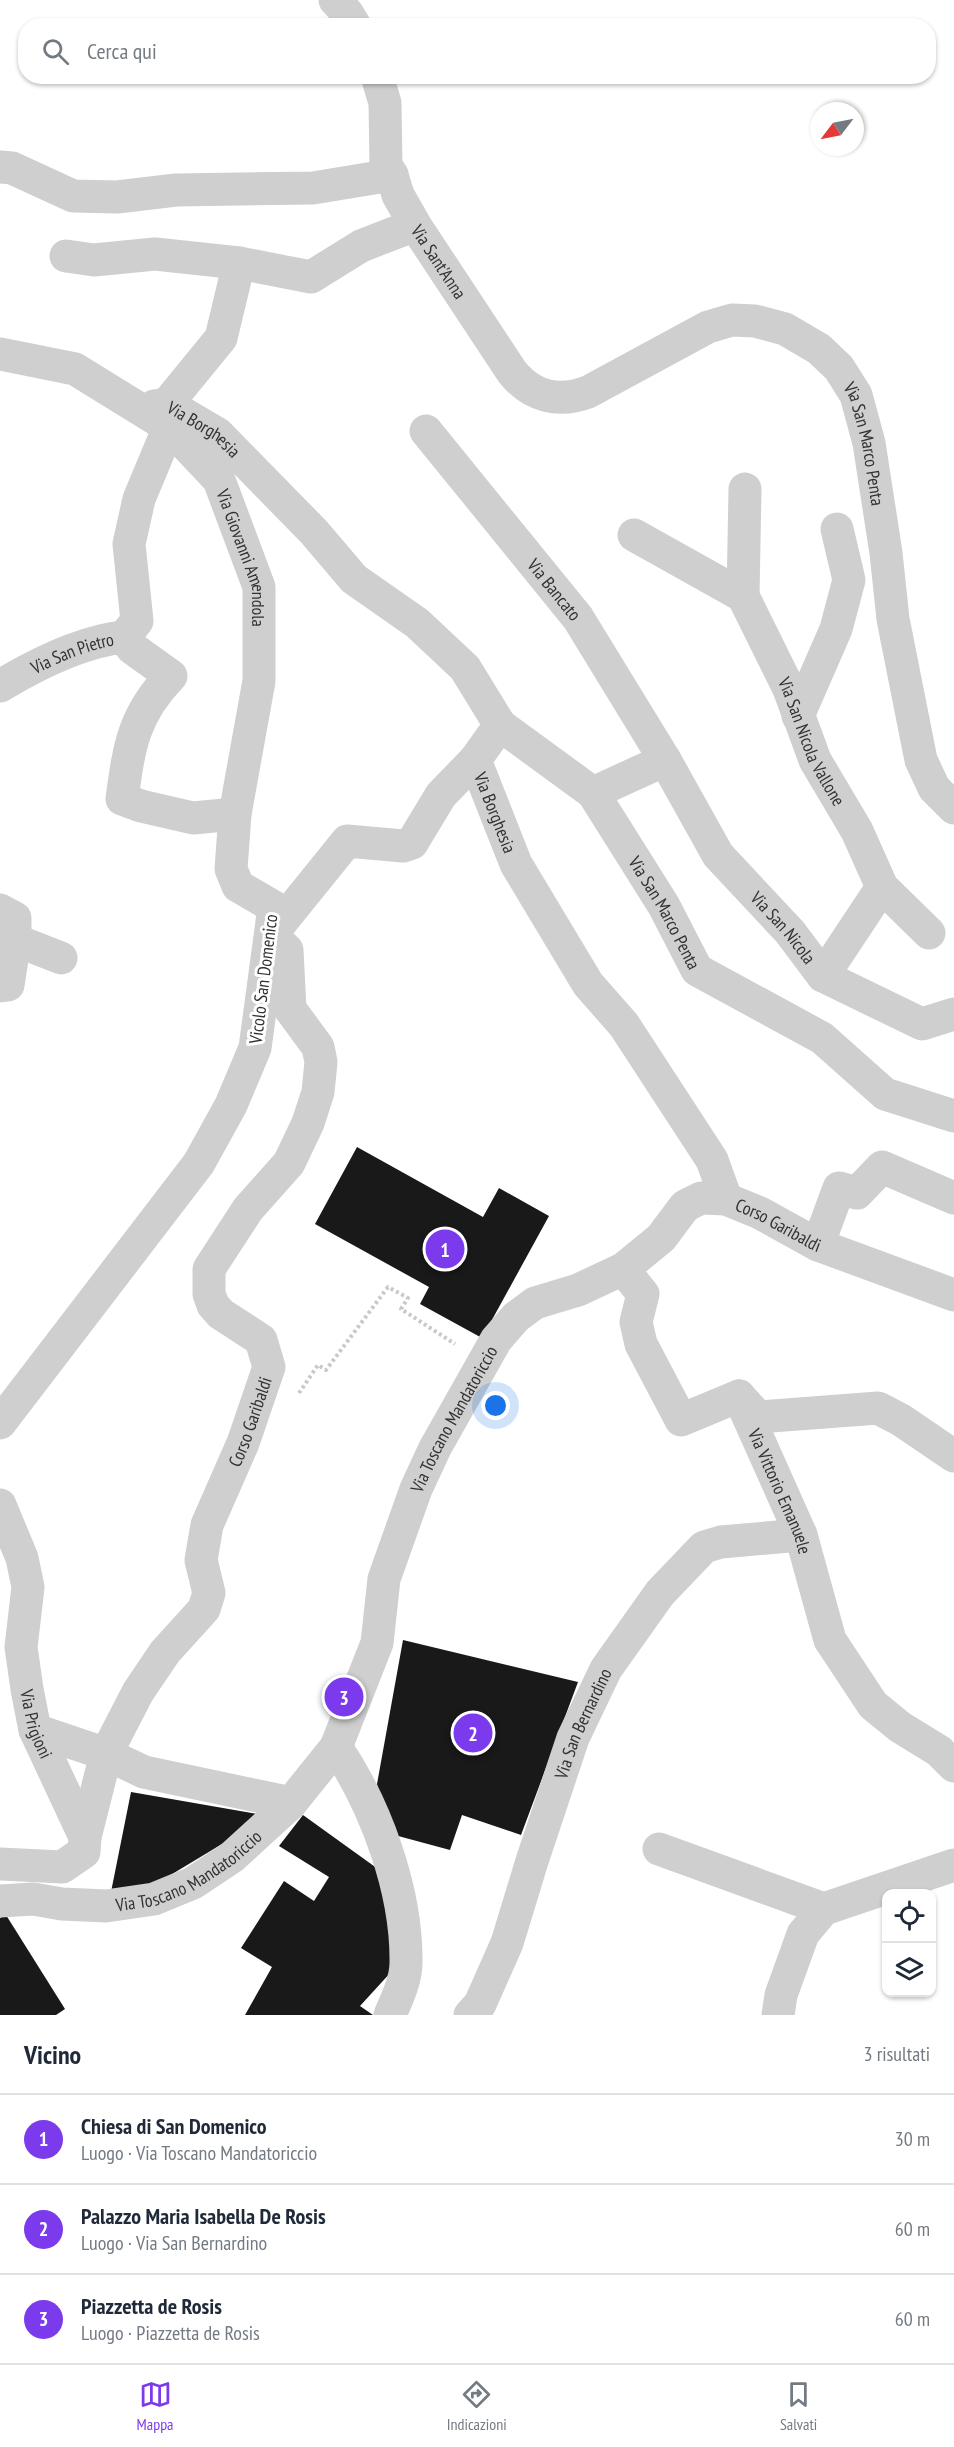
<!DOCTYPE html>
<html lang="it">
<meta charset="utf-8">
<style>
:root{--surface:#fff;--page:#f6f6f7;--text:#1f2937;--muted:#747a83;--line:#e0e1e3;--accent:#7c3aed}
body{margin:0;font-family:"PT Sans Narrow",sans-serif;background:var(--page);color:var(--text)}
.controls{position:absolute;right:18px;bottom:18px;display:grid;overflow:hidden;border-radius:12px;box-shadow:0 2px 4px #0004}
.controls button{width:54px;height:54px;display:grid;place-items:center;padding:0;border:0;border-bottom:2px solid var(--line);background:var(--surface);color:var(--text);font:30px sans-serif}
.compass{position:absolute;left:810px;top:102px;width:54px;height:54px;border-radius:50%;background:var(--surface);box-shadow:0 2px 4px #0004;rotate:238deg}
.you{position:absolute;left:496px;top:1406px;width:21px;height:21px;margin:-15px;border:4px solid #fff;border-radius:50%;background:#1a73e8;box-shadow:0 0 0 9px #1a73e833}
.badge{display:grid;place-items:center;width:39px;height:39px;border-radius:50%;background:var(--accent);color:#fff;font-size:20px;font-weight:700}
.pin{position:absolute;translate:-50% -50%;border:3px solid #fff;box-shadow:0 2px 6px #0006}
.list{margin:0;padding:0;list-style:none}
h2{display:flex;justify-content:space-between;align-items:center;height:78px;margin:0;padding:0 24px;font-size:26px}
h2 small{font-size:20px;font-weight:400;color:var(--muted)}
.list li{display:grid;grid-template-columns:39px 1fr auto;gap:18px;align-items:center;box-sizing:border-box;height:90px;padding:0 24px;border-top:2px solid var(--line)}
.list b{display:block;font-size:22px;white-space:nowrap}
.list p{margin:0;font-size:20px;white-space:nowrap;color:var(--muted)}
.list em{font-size:20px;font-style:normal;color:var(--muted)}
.icon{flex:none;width:33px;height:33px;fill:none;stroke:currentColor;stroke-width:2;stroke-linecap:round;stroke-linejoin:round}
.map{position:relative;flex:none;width:954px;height:2015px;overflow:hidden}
.search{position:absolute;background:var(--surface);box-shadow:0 2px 4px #0004;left:18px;right:18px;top:18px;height:66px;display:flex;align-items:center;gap:15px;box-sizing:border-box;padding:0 21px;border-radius:24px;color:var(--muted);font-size:22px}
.sheet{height:348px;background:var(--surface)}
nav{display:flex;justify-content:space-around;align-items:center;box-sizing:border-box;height:84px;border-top:2px solid var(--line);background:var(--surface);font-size:16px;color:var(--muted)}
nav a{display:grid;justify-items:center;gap:3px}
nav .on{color:var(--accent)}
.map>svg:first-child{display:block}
.building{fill:#191919}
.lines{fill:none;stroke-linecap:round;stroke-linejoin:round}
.path{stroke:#c9c9c9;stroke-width:4;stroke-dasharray:3 3;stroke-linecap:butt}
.street{stroke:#cfcfcf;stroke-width:33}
.labels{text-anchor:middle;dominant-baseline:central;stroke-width:6;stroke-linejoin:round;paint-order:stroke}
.street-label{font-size:18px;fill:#323232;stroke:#fff}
</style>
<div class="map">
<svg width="954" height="2015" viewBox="0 0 954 2015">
<rect width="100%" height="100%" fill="#fff"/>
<!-- building -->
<g class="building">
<path d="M357,1147L483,1217L499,1188L549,1216L482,1338L420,1304L429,1287L315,1224Z"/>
<path d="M403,1640L578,1682L521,1835L462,1815L450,1850L387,1833L377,1784Z"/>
<path d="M131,1792L257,1814L232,1838L144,1891L111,1892Z"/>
<path d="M303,1815L378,1869L390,1923L392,1971L360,2006L373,2015H245L272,1967L241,1948L284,1881L314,1901L329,1877L279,1846Z"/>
<path d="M6,1915L65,2009L56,2015H0V1918Z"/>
</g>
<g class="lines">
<!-- path -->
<path class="path" d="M299,1393L318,1365L326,1370L388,1287L408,1298L401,1309L455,1344"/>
<!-- street -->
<g class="street">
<path d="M335,0L347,13L355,26"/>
<path id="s1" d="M377,76L385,103L386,165L392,175L398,195L415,225L512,372C532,397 559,403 588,392L708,327L732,320L755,321L785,329L819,349L839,368L856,395L869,443L886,553L893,619L921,760L934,788L954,808"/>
<path d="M0,167L12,168L73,196L117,197L176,190L313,188L392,175"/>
<path d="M66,256L94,260L155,254L239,263L311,277L361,246L415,225"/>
<path id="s2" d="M0,354L75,369L169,427L219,480L259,587V681L235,814L231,869L238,886L274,907L255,1048L231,1105L199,1163L0,1423"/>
<path d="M167,404L221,338L239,263"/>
<path id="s3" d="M154,406L167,404L218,434L314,532L354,579L417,623L465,668L500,725L475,760L516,864L588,984L624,1025L712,1160L726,1199"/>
<path id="s4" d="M426,431L578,618L665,760L718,855L790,932L823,976L922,1024L954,1014"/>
<path id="s5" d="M745,489L743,596L789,689L815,760L857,831L882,887L929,933"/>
<path d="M634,535L743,596"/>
<path d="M124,637L137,621L129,544L139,499L169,427"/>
<path id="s6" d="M0,686C35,665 83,641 124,637L132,648L171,676C133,715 129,747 122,799L141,806L193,818L235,814"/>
<path d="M798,716L836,629L849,580L837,529"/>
<path id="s7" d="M500,725L593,793L664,906L697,970L822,1038L885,1094L954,1116"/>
<path d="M593,793L665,760"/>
<path d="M0,910L15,918V940L8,985L0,986"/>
<path d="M15,940L61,958"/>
<path d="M823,976L882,887"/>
<path d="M818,1245L839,1188L857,1193L882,1167L954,1198"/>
<path d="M623,1269L643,1294L636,1322L641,1344L681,1420L739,1396"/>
<path id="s8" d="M739,1396L801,1535L830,1640L873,1705L900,1727L939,1751L954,1766"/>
<path d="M739,1396L758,1417L878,1408L901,1420L954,1456"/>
<path id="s9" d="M0,1505L22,1558L28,1587L21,1647L27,1689L35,1730L85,1837L84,1852L62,1867L0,1864"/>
<path d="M35,1730L106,1754L144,1772L291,1803"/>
<path d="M336,1747C376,1806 407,1891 406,1963C406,1980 397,1999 390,2015"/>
<path id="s10" d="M85,1837L106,1754L138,1692L165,1652L204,1609L209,1593L201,1560L207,1525L243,1443L269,1367L261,1340L221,1314L213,1305L209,1294V1269L248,1209L289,1163L308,1123L318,1092L321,1062L318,1047L290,1009L287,950L271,935L347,841L403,846L412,843L441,795L475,760"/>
<path d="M659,1849L824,1909"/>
<path id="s11" d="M0,1901L33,1899L62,1904L106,1906L154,1899L193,1883L232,1857L291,1803L336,1747L377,1643L384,1579L416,1489L435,1448L496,1340L516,1317L535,1303L578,1290L623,1269L661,1238L685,1206L701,1198L726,1199L760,1213L818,1245L954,1295"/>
<path id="s12" d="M470,2015L480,2004L507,1943L532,1861L573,1738L606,1669L660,1593L704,1547L721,1542L801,1535"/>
<path d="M778,2015L781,1995L803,1934L824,1909L954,1865"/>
</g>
</g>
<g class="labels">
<!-- street labels -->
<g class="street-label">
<text stroke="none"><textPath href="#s1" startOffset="201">Via Sant'Anna</textPath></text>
<text stroke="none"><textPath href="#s3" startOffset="58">Via Borghesia</textPath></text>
<text stroke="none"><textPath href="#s1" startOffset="782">Via San Marco Penta</textPath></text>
<text stroke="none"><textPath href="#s2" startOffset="342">Via Giovanni Amendola</textPath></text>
<text stroke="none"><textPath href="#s4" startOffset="204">Via Bancato</textPath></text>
<text stroke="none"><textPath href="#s6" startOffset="80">Via San Pietro</textPath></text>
<text stroke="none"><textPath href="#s5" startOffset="268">Via San Nicola Vallone</textPath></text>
<text stroke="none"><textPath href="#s3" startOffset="580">Via Borghesia</textPath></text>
<text stroke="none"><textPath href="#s7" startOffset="255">Via San Marco Penta</textPath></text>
<text stroke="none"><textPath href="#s4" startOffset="614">Via San Nicola</textPath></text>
<text transform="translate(263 979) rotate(-83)">Vicolo San Domenico</text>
<text stroke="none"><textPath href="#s11" startOffset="1176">Corso Garibaldi</textPath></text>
<text stroke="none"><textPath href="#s11" startOffset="747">Via Toscano Mandatoriccio</textPath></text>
<text stroke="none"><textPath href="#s10" startOffset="460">Corso Garibaldi</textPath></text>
<text stroke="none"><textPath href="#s8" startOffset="104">Via Vittorio Emanuele</textPath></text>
<text stroke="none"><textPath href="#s9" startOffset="226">Via Prigioni</textPath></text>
<text stroke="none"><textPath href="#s12" startOffset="314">Via San Bernardino</textPath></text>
<text stroke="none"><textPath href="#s11" startOffset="198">Via Toscano Mandatoriccio</textPath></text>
</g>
</g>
</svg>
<div class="controls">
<button><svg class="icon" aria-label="locate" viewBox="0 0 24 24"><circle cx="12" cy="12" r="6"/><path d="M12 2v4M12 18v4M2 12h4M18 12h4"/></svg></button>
<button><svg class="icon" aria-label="layers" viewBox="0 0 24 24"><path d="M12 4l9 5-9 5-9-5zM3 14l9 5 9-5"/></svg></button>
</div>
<svg class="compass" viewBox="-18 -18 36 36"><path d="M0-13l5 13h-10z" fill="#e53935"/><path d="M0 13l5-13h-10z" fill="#747a83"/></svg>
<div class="you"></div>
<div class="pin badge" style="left:445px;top:1249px">1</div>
<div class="pin badge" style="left:473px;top:1733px">2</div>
<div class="pin badge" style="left:344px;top:1697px">3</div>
<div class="search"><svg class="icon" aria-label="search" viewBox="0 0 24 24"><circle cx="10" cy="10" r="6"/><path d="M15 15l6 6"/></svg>Cerca qui</div>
</div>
<section class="sheet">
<h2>Vicino<small>3 risultati</small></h2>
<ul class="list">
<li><span class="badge">1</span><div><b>Chiesa di San Domenico</b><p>Luogo · Via Toscano Mandatoriccio</p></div><em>30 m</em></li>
<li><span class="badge">2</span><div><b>Palazzo Maria Isabella De Rosis</b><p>Luogo · Via San Bernardino</p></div><em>60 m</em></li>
<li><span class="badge">3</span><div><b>Piazzetta de Rosis</b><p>Luogo · Piazzetta de Rosis</p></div><em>60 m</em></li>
</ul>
</section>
<nav>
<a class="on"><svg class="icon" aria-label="map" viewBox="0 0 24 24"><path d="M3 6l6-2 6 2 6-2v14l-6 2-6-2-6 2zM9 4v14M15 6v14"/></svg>Mappa</a>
<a><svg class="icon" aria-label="directions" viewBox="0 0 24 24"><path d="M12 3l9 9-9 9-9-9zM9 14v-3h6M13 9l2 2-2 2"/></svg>Indicazioni</a>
<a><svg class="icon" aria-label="saved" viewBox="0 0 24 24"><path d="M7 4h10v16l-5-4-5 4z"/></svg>Salvati</a>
</nav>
